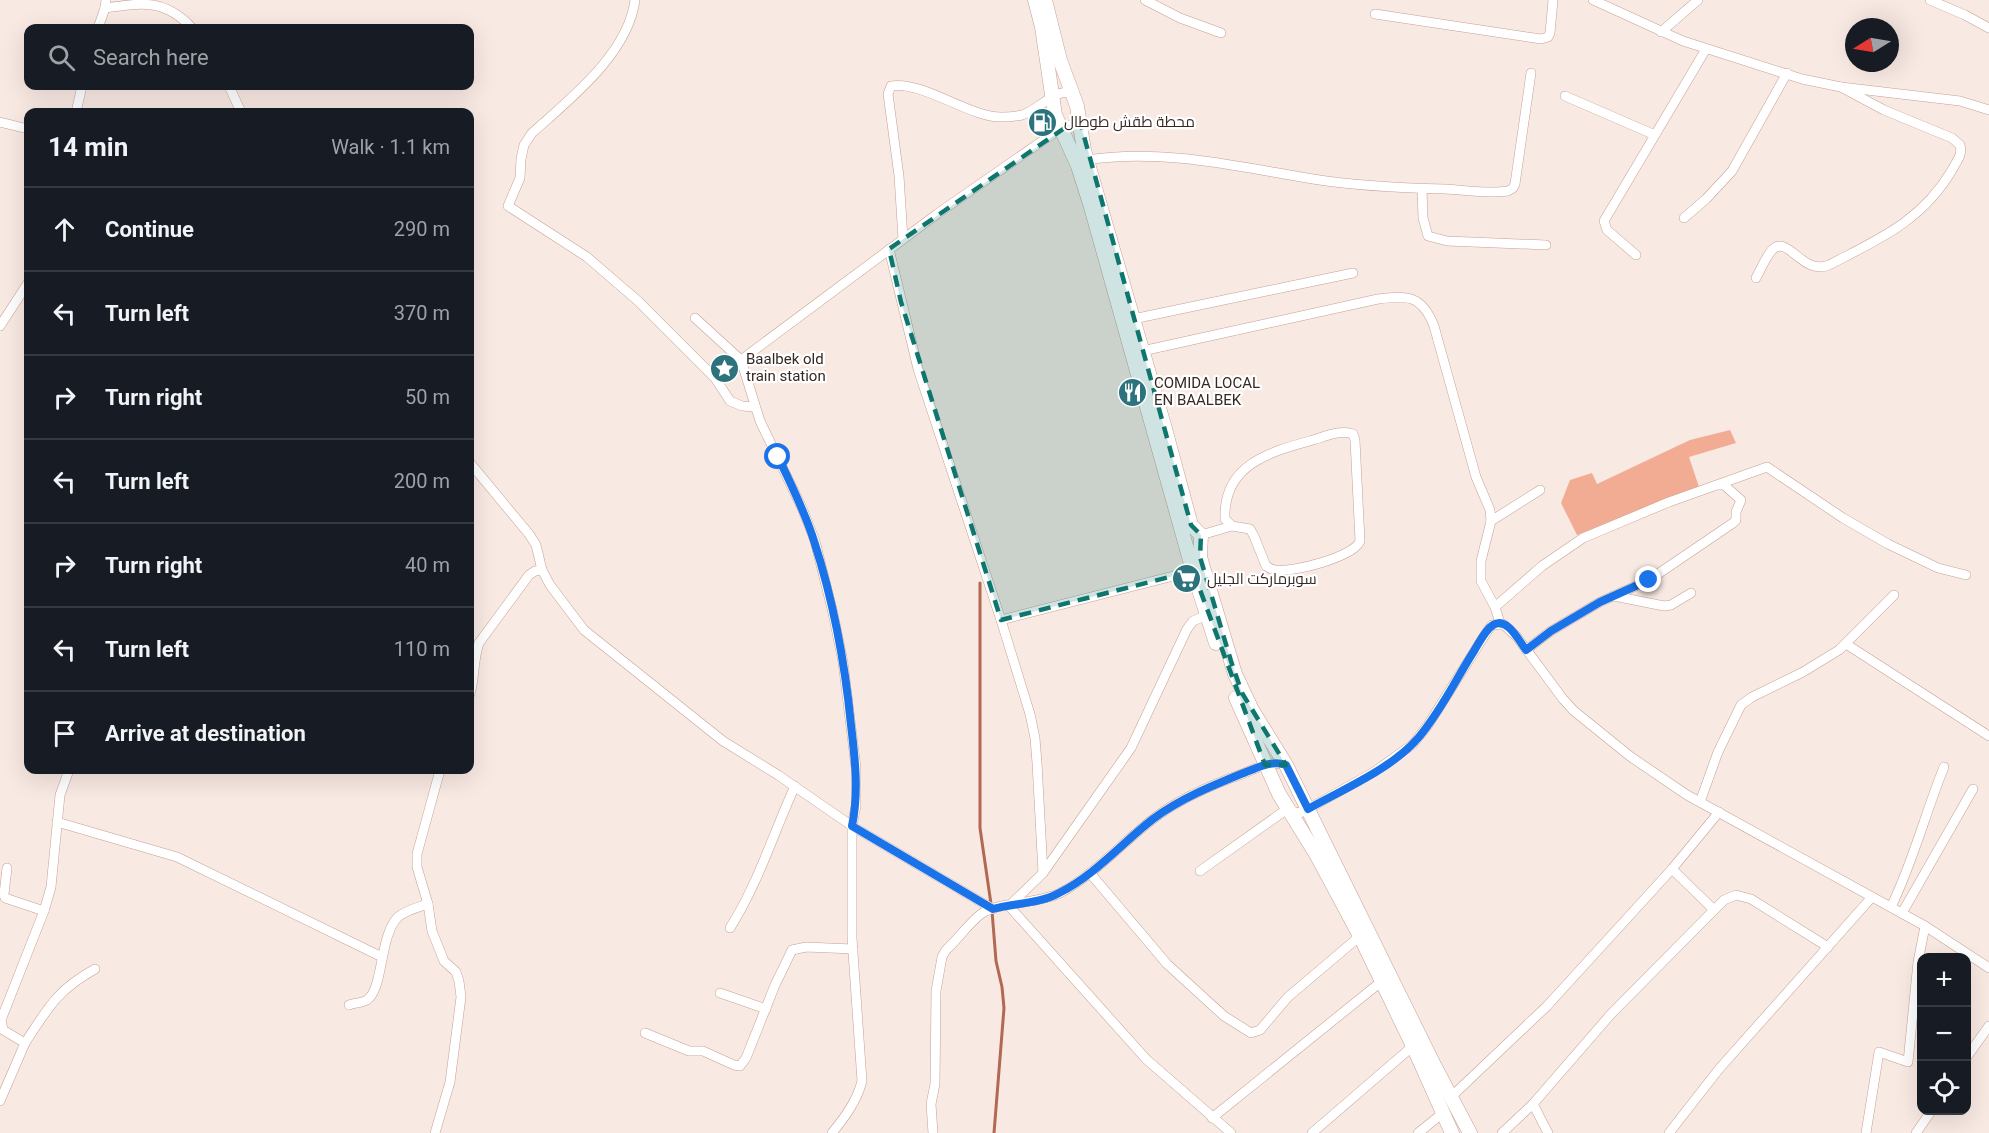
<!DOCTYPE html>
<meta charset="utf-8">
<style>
:root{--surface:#171b24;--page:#20242c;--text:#f1f3f6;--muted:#9ea1a6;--line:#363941}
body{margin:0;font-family:Roboto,Cairo,sans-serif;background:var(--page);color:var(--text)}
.controls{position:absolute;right:18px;bottom:18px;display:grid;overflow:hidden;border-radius:12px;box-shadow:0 6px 24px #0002}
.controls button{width:54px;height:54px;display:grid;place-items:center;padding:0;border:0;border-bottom:2px solid var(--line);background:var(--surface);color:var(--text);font:30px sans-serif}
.compass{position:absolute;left:1845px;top:18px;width:54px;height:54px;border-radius:50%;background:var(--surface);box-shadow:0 6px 24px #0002;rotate:259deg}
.stop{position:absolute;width:18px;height:18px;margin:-14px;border:4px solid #1a73e8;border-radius:50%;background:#fff}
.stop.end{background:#1a73e8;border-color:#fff;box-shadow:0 2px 6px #0008}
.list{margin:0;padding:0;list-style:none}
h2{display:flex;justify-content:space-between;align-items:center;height:78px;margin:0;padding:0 24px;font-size:26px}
h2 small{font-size:20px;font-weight:400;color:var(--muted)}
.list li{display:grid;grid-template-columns:39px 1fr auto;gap:18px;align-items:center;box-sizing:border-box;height:84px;padding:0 24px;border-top:2px solid var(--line)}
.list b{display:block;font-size:22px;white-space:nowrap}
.list em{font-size:20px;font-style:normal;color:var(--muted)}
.icon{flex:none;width:33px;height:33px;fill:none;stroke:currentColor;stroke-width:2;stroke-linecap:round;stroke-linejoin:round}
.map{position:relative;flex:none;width:1989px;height:1133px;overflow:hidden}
.search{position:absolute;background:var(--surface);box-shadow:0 6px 24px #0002;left:24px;top:24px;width:450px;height:66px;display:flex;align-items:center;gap:15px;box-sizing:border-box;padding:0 21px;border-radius:12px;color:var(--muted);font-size:22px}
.panel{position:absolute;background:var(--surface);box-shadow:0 6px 24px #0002;left:24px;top:108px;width:450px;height:666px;border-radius:12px}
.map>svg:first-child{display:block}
.green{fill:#f1ac93}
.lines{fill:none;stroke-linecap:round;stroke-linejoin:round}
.stream{stroke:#b16a51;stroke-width:3}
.street-casing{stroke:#c6a092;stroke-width:10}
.secondary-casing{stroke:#c6a092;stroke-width:15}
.street{stroke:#fff;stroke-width:9}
.secondary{stroke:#fff;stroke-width:14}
.route{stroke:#1a73e8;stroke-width:8}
.marked{fill:#0f766e;fill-opacity:0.2;stroke:#0f766e;stroke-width:4.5;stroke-dasharray:12 8;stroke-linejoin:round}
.labels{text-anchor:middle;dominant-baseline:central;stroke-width:4.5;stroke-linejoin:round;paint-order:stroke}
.poi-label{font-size:15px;fill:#372823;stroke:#fff;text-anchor:start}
</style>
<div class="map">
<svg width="1989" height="1133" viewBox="0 0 1989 1133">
<rect width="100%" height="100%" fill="#f9e9e3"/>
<!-- green -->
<path class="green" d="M1730,430L1736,443L1689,457L1700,490L1577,535L1561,503L1570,480L1592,473L1597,484L1690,440Z"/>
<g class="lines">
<!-- stream -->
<g class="stream">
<path d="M980,583V828L991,904"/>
<path d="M992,911L996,961L1002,987L1004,1008L994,1133"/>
</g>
<defs>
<g id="street">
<path d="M635,0C628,54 570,99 532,133L524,145L521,159L520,178L508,206L587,257L638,301L715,378L730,401L742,406L755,407"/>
<path d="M1145,0L1180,18L1221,33"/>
<path d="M1593,0L1683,41L1802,79L1841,87L1960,101L1989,110"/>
<path d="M1930,0L1965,15L1989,28"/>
<path d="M105,8C145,2 166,0 192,28"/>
<path d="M1375,14L1541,39L1548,37L1550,33L1553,0"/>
<path d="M98,28L105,8L106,0"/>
<path d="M1661,32L1698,0"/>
<path d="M229,86L241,112"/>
<path d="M1565,96L1655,135"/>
<path d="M76,112L82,86"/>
<path d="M0,122L28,129"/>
<path d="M1087,160C1162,148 1239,167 1313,179C1357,186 1401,188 1445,189C1465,190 1488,194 1508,191L1513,188L1515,184L1531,73"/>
<path d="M1422,189L1423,218L1428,236L1447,241L1546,245"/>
<path d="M1684,218L1706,199L1732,171L1787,73"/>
<path d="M903,239L899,176L888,94L891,86C922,80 972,119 1003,117C1009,117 1017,116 1022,115C1039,110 1054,88 1073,93"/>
<path d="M889,249L918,369L1001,620L1030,714L1035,738L1037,763L1043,873"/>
<path d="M1636,255L1607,230L1604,221L1706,49"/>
<path d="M1756,278C1761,269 1766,256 1773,249C1788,235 1803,276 1829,265C1879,239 1922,221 1952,170C1956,162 1963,155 1960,145L1952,138L1884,110L1841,87"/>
<path d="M695,318L741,360L760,421L802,508L815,541L833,613L843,662L856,768V806L852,826V938L862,1081C857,1101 845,1117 832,1133"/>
<path d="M1133,319L1353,273"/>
<path d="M0,326L28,283"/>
<path d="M1142,351L1378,299C1407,295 1422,295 1434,326L1476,477L1490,510L1491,521L1481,561V581L1495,607L1500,623"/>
<path d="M741,360L937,214L1061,128L1071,125L1079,118"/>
<path d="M470,463L529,534L536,545L542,570L550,585L584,630L723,741L778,775L852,826L993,909"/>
<path d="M1491,521L1540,490"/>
<path d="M1201,535L1232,526L1250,529L1254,536L1266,566C1269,568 1271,569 1275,570C1292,573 1354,557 1360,541L1355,440L1353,434C1341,429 1324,437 1313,440C1270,452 1223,464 1225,519L1232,526"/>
<path d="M1614,596L1664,606L1671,605L1691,593"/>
<path d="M1495,607L1542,566L1583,538L1669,502L1767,467L1843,518L1888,544L1938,568L1966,575"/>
<path d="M1207,615L1193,621L1187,629L1131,748L1043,873L1009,906L1146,1059L1231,1133"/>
<path d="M1001,620L1193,571"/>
<path d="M1846,644L1989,736"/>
<path d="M1526,650L1551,631L1600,602L1649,580L1733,523L1736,520V512L1741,500L1724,485H1718"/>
<path d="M470,694C475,677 473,660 479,643L529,575L535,571L542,570"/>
<path d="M1700,802L1718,752L1741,705L1752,697L1803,672L1839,650L1894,595"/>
<path d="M1289,811L1300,813L1308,809L1374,772L1413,744L1428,725L1486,633L1492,625L1503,624L1517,637L1563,699L1574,711L1631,757L1687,795L1925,926L1989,968"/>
<path d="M57,822L177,857L382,957"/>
<path d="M7,868L4,894L5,898L44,911"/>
<path d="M1672,869L1713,909"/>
<path d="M1200,871L1287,809"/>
<path d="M1090,873L1167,964L1224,1016L1251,1033L1260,1030L1288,997L1360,936"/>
<path d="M1891,907C1913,862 1925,814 1944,767"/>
<path d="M1902,913L1973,789"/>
<path d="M730,928C758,884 773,834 795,786"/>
<path d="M720,993L766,1009"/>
<path d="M349,1005C354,1003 362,1003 367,1000C384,988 379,936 398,917C406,910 419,907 428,904"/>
<path d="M645,1033L689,1051H703L734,1065L740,1066L746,1058L775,985L792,950L806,947L853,949"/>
<path d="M25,1043C48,1008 57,990 95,969"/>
<path d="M1966,1058L1989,1026"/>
<path d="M1451,1097L1547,1006L1672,869L1719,812"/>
<path d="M0,1101L25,1043L3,1030L1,1020L44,911L51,887L60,795L69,770"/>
<path d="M1533,1104L1548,1133"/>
<path d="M1212,1118L1382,981"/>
<path d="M435,1133L450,1082L461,997L459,981L456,972L444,961L432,931L428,904L417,867V854L440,770"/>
<path d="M933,1133L931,1104L935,1084L936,991L942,957L946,950C958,939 969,923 981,914C997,902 1038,904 1060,893C1095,874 1122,843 1153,819C1179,799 1211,785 1242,774C1257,768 1270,760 1286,765"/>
<path d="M1312,1133L1413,1046"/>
<path d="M1418,1133L1443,1113"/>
<path d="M1502,1133L1533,1104L1611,1014L1724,900L1736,895L1751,899L1828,947"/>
<path d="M1669,1133L1719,1069L1872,897"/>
<path d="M1866,1133L1879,1052L1908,1062L1918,962L1925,926"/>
<path d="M1916,1133L1932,1110"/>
</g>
<g id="secondary">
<path d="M1035,0L1042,27L1055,115L1078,166L1091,207L1193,571L1216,643"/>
<path d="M1045,0L1060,60L1077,106L1084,150L1164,425L1191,525L1201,535L1200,557L1235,674L1252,710L1286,765L1434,1065L1470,1133"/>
<path d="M1236,698L1279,794L1316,854L1360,936L1413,1046L1452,1133"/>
</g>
</defs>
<!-- street casing -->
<use href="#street" class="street-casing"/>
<!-- secondary casing -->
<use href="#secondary" class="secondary-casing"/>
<!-- street -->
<use href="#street" class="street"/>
<!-- secondary -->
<use href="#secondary" class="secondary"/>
</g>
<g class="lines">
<!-- route -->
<path class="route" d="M778,457C791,484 805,512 814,541C833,600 845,663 851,725C855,759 859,792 852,826L993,909C1015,903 1039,904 1059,893C1095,875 1122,843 1153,819C1181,798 1214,785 1246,772C1260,767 1271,760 1286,765L1308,809C1344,789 1393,768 1419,737C1441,711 1456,679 1474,651C1479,643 1485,630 1493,625C1507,616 1519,641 1526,650L1551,631L1600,602L1649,580"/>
</g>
<!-- marked area -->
<path class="marked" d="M1079,118L1191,525L1201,535L1200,557L1231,661L1242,693L1286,765H1265L1193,571L1001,620L901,302L889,249Z"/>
<!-- icons -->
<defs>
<symbol id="fuel-disc" viewBox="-11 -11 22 22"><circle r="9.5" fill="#2c737e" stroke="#fff"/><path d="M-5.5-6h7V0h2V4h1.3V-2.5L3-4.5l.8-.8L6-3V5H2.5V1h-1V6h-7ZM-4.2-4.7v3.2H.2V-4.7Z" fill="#fff"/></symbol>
<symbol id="sight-disc" viewBox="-11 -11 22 22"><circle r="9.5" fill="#2c737e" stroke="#fff"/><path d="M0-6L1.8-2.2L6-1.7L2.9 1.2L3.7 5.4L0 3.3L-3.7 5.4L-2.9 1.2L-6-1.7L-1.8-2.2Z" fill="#fff"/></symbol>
<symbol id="restaurant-disc" viewBox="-11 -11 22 22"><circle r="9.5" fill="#2c737e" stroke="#fff"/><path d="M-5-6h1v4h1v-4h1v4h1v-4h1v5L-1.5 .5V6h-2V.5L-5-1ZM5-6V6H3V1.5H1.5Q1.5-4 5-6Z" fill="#fff"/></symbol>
<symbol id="supermarket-disc" viewBox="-11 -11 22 22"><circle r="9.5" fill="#2c737e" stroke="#fff"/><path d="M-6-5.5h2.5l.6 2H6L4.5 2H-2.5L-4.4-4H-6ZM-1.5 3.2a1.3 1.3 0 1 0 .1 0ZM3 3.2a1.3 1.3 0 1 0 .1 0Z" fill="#fff"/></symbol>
</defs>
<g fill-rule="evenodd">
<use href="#fuel-disc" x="1026" y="106" width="33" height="33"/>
<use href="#sight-disc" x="708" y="352" width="33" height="33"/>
<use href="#restaurant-disc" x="1116" y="376" width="33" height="33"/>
<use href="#supermarket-disc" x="1170" y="562" width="33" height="33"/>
</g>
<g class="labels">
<!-- poi labels -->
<g class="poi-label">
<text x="1064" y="122">محطة طقش طوطال</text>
<text x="746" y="359">Baalbek old<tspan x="746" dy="17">train station</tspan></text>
<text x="1154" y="383">COMIDA LOCAL<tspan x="1154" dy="17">EN BAALBEK</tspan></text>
<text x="1207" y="579">سوبرماركت الجليل</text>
</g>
</g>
</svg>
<div class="controls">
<button>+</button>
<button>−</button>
<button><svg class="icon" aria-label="locate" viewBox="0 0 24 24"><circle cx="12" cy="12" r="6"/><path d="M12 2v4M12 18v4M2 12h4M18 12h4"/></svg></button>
</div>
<svg class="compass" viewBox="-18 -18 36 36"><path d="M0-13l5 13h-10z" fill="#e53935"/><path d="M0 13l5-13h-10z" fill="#9ea1a6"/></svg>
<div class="stop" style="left:778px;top:457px"></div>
<div class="stop end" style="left:1649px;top:580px"></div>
<div class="search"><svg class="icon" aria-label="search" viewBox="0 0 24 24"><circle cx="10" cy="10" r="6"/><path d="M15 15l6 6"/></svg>Search here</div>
<section class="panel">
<h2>14 min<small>Walk · 1.1 km</small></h2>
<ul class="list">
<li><svg class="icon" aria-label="ahead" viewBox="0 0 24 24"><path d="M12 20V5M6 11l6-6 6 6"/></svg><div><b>Continue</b></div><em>290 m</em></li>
<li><svg class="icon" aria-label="left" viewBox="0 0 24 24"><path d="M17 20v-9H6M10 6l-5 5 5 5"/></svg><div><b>Turn left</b></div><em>370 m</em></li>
<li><svg class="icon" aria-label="right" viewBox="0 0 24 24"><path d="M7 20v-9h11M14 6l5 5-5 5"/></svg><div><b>Turn right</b></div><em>50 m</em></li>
<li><svg class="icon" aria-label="left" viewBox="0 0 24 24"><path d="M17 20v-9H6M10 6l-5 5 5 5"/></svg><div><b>Turn left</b></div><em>200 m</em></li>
<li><svg class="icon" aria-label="right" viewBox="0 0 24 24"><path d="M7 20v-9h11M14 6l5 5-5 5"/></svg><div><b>Turn right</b></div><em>40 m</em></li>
<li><svg class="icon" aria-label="left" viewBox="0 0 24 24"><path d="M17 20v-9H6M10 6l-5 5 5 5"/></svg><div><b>Turn left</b></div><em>110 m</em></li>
<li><svg class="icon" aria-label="arrive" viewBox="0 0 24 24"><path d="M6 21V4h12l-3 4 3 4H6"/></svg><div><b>Arrive at destination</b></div></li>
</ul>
</section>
</div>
